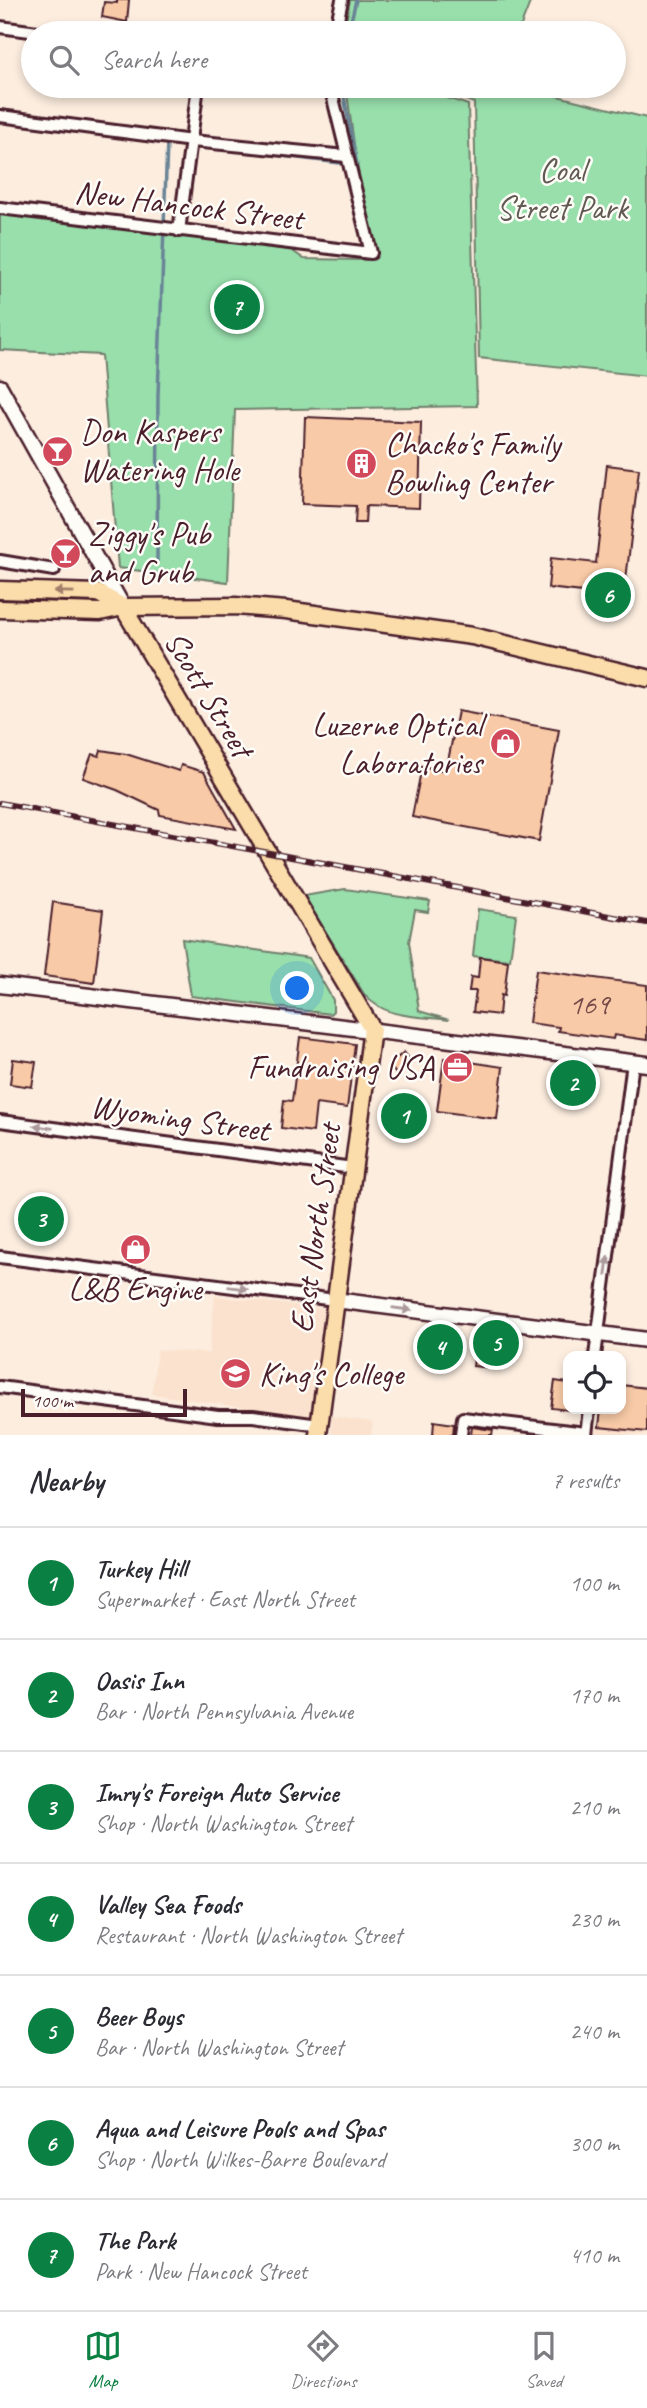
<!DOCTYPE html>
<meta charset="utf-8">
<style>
:root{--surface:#fff;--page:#f2f2f3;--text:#2b2b33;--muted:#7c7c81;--line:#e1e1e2;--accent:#0b8043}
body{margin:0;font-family:Caveat,sans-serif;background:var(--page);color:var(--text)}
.controls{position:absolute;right:21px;bottom:21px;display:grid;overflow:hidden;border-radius:14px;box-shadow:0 4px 10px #0003}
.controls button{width:63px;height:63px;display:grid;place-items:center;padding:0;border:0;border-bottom:2px solid var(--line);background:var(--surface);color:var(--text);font:35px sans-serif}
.scale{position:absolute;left:21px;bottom:18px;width:166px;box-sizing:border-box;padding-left:7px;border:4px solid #4a1f2b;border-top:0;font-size:19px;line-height:24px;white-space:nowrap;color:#4a1f2b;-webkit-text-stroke:5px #fdfcf7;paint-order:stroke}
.you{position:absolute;left:298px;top:989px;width:24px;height:24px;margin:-18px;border:5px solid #fff;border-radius:50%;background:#1a73e8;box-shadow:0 0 0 10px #1a73e833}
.badge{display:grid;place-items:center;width:46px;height:46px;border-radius:50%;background:var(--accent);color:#fff;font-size:23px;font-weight:700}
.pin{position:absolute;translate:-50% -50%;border:4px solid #fff;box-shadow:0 2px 7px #0006}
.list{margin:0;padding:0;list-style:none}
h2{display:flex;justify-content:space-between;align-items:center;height:91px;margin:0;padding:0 28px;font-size:30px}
h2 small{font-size:23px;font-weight:400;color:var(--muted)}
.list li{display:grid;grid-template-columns:46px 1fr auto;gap:21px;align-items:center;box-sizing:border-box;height:112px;padding:0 28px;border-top:2px solid var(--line)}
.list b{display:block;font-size:26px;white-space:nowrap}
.list p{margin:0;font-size:23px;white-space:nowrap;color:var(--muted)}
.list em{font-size:23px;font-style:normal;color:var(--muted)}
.icon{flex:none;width:38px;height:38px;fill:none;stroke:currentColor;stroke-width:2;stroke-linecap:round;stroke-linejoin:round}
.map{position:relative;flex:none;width:647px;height:1435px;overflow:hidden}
.search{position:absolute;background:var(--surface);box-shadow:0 4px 10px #0003;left:21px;right:21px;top:21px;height:77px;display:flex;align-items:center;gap:18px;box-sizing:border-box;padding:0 24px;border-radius:38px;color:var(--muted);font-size:26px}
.sheet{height:875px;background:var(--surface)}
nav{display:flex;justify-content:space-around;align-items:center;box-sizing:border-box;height:98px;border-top:2px solid var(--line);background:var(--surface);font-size:19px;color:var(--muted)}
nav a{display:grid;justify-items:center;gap:4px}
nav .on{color:var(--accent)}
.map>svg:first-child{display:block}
.built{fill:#fbe2ce}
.green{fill:#98dfac;stroke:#717f6c;stroke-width:2}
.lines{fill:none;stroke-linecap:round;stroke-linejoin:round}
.stream{stroke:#698496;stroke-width:3.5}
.building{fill:#f8caa7;stroke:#4a1f2b;stroke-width:2}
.street-casing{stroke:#4a1f2b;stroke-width:16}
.secondary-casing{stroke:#4a1f2b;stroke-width:19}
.primary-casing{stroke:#4a1f2b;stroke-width:21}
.street{stroke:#fdfcf7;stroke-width:10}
.secondary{stroke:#fdfcf7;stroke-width:14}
.primary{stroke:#faddab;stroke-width:16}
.rail-casing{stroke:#4a1f2b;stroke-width:6}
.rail{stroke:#fdfcf7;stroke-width:3.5;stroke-dasharray:10;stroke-linecap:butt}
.oneway{fill:#a27e6b}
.oneway2{fill:#ac999b}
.labels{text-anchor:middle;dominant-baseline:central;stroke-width:5;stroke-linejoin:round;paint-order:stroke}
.number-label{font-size:30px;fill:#764a4a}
.park-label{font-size:33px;fill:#615952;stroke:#fdfcf7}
.street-label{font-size:33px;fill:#4a1f2b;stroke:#fdfcf7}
.poi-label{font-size:33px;fill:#4a1f2b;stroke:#fdfcf7;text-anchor:start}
</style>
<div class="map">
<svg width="647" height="1435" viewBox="0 0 647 1435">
<rect width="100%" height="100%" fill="#fceddf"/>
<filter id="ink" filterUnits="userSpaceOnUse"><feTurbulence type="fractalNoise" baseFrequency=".0143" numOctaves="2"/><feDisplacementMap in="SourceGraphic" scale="14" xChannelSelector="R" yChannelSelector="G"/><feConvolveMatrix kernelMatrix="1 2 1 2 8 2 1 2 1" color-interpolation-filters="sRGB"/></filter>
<g filter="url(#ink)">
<!-- built -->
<g class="built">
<path d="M215,1296L326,1309L314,1414L373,1422L371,1435H331L332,1421L152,1394L157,1350L209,1353Z"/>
<path d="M596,1426L647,1434V1435H595Z"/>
</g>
<!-- green -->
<g class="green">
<path d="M350,0H531L518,33H344Z"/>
<path d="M346,86H413L468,105L477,406L235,410L228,582L118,568L101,355L0,350V209L280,242L304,259L366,260L367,238Z"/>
<path d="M429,86H517L647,118V376L479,358L474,103Z"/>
<path d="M345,889L430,901L428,912L415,910L409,942L419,1011L449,1020C420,1016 384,1019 364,994L304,896Z"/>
<path d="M478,909L516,915L510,960L473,956Z"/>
<path d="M182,939L309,958L333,1000V1011L330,1014L191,996Z"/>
</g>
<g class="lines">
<!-- stream -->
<g class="stream">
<path d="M348,33L356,0"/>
<path d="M248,152L357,165L342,86"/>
<path d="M157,561L158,395L167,142H171"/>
</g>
</g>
<!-- building -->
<g class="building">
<path d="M117,0H129L127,22L102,17L104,2L117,3Z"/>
<path d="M305,417L421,422L419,508L366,506L365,523H355L356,506L302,504Z"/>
<path d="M607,465L639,469L622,614L589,610L591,593L548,588L551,558L596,563Z"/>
<path d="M458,711L559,730L539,841L412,817L422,766L446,771Z"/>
<path d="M101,750L126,754L179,771L181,765L204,772L236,829L160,815L159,810L117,790L83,778L92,754L99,756Z"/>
<path d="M53,902L103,910L94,983L44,976Z"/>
<path d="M480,957L508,961L504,996L501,995L499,1015L473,1012L476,991H469L471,977L478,978Z"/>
<path d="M536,970L647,985V1040L614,1035L613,1039L558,1031L559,1027L529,1023Z"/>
<path d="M300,1037L355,1044L347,1108L316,1104L313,1132L281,1128L284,1100L292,1101Z"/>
<path d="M404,1052L412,1062L397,1075L389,1065Z"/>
<path d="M444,1058L503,1067L497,1119L437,1111Z"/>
<path d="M13,1059L36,1062L32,1087L10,1084Z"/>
<path d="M388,1100L423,1105L420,1132L385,1127Z"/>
<path d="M430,1327L455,1331L450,1366L425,1363Z"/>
<path d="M488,1335L506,1337L502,1369L473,1366L475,1352L486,1354Z"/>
<path d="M555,1381L568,1383V1410L551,1408Z"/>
<path d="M621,1385L647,1388V1432L599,1427L601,1409H621Z"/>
<path d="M434,1421L454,1424L453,1435H433Z"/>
<path d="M472,1427L493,1430L492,1435H471Z"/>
</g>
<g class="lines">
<defs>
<g id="street">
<path d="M0,27L45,33"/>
<path d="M335,33L342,0"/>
<path d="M0,116L192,141L346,156"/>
<path d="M0,208L371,253L330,86"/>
<path d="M179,231L198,86"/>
<path d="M0,561L54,570"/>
<path d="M0,1121L353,1168"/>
<path d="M0,1257L335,1300"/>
<path d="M595,1356L633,1062"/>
<path d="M0,1387L218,1416H253L319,1425"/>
<path d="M461,1435L463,1418L586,1433"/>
<path d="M586,1435L589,1409"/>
</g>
<g id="secondary">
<path d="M0,387L123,607"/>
<path d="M0,985L647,1064"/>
<path d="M335,1300L647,1340"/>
</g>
<g id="primary">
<path d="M0,590L98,593L123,607L372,1029L318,1435"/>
<path d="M0,609L100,612L123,607L235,606L286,610L472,636L647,678"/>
</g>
</defs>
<!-- street casing -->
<use href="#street" class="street-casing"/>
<!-- secondary casing -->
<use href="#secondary" class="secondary-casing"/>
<!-- primary casing -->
<use href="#primary" class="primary-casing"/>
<!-- street -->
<use href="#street" class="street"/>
<!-- secondary -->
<use href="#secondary" class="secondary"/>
<!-- primary -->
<use href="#primary" class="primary"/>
<defs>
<path id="rail" d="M0,803L647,923"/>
</defs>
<!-- rail casing -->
<use href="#rail" class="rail-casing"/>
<!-- rail -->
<use href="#rail" class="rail"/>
</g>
<!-- one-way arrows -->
<defs><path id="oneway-solid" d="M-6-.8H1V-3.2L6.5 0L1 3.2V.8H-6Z" transform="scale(1.75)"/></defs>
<use class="oneway" href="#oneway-solid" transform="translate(64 592) rotate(-179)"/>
<g class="oneway2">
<use href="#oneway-solid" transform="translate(43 1127) rotate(-172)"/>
<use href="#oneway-solid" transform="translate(607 1266) rotate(-83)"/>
<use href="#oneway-solid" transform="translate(238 1288) rotate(7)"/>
<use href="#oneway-solid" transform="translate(402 1309) rotate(8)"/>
</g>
</g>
<!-- icons -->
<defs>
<symbol id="bar-disc" viewBox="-11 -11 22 22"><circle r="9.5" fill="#d1495b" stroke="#fdfcf7"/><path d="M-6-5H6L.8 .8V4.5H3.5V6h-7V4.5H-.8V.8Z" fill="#fff"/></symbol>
<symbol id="building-disc" viewBox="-11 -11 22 22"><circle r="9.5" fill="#d1495b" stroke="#fdfcf7"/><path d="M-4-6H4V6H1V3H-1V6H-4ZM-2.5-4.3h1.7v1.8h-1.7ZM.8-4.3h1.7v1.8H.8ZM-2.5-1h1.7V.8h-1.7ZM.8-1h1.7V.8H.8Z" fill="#fff"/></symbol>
<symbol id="shop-disc" viewBox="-11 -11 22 22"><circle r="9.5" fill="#d1495b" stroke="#fdfcf7"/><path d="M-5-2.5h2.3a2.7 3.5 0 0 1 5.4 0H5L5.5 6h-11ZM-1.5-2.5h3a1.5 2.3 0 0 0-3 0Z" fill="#fff"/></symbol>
<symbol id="office-disc" viewBox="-11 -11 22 22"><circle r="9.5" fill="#d1495b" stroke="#fdfcf7"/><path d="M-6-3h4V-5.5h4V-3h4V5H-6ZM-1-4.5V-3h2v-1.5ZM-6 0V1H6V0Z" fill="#fff"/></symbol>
<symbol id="university-disc" viewBox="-11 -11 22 22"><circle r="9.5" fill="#d1495b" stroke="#fdfcf7"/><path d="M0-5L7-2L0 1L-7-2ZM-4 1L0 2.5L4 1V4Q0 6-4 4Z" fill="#fff"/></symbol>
</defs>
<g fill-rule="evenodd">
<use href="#bar-disc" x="40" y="434" width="35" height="35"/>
<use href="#building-disc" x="344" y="446" width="35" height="35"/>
<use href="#bar-disc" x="48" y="536" width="35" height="35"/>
<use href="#shop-disc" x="488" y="726" width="35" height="35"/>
<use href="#office-disc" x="440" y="1050" width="35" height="35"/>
<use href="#shop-disc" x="118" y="1232" width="35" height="35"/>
<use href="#university-disc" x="218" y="1356" width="35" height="35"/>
</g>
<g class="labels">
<!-- number labels -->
<g class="number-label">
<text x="589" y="1004">169</text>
</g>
<!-- park labels -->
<g class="park-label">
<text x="562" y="170">Coal<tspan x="562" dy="38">Street Park</tspan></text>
</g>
<!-- street labels -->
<g class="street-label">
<text transform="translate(189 205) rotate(7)">New Hancock Street</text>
<text transform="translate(209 694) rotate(59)">Scott Street</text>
<text transform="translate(180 1118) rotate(8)">Wyoming Street</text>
<text transform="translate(315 1228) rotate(-82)">East North Street</text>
</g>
<!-- poi labels -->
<g class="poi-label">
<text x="80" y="432">Don Kaspers<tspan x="80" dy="38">Watering Hole</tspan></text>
<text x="385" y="444">Chacko's Family<tspan x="385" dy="38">Bowling Center</tspan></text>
<text x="88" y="534">Ziggy's Pub<tspan x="88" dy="38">and Grub</tspan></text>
<text x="482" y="725" text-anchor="end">Luzerne Optical<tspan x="482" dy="38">Laboratories</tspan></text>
<text x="434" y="1067" text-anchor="end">Fundraising USA</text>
<text x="135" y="1289" text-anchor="middle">L&amp;B Engine</text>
<text x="259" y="1374">King's College</text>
</g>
</g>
</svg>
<div class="controls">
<button><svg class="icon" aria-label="locate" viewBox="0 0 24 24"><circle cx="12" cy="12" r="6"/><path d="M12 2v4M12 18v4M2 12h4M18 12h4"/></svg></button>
</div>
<div class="scale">100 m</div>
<div class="you"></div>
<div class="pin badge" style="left:404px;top:1116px">1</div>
<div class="pin badge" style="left:573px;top:1083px">2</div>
<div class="pin badge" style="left:41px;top:1219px">3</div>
<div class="pin badge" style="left:440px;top:1347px">4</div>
<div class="pin badge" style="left:496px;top:1343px">5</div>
<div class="pin badge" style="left:608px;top:595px">6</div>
<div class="pin badge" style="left:237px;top:307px">7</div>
<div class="search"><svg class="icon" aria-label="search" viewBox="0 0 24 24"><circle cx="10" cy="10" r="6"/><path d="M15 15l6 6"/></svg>Search here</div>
</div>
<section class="sheet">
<h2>Nearby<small>7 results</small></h2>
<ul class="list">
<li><span class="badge">1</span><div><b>Turkey Hill</b><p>Supermarket · East North Street</p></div><em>100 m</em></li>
<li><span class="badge">2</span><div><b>Oasis Inn</b><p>Bar · North Pennsylvania Avenue</p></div><em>170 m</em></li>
<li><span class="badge">3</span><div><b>Imry's Foreign Auto Service</b><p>Shop · North Washington Street</p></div><em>210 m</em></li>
<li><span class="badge">4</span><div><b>Valley Sea Foods</b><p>Restaurant · North Washington Street</p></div><em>230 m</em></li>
<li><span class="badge">5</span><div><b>Beer Boys</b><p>Bar · North Washington Street</p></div><em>240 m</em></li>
<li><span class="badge">6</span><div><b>Aqua and Leisure Pools and Spas</b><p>Shop · North Wilkes-Barre Boulevard</p></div><em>300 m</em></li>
<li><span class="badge">7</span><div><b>The Park</b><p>Park · New Hancock Street</p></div><em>410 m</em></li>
</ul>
</section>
<nav>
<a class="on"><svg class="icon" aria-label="map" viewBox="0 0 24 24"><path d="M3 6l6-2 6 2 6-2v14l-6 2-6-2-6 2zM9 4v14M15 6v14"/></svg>Map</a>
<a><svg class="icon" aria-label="directions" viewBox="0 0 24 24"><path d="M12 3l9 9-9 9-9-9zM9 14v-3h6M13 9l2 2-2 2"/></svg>Directions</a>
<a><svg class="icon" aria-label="saved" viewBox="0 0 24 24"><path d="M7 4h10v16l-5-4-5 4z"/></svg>Saved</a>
</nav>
